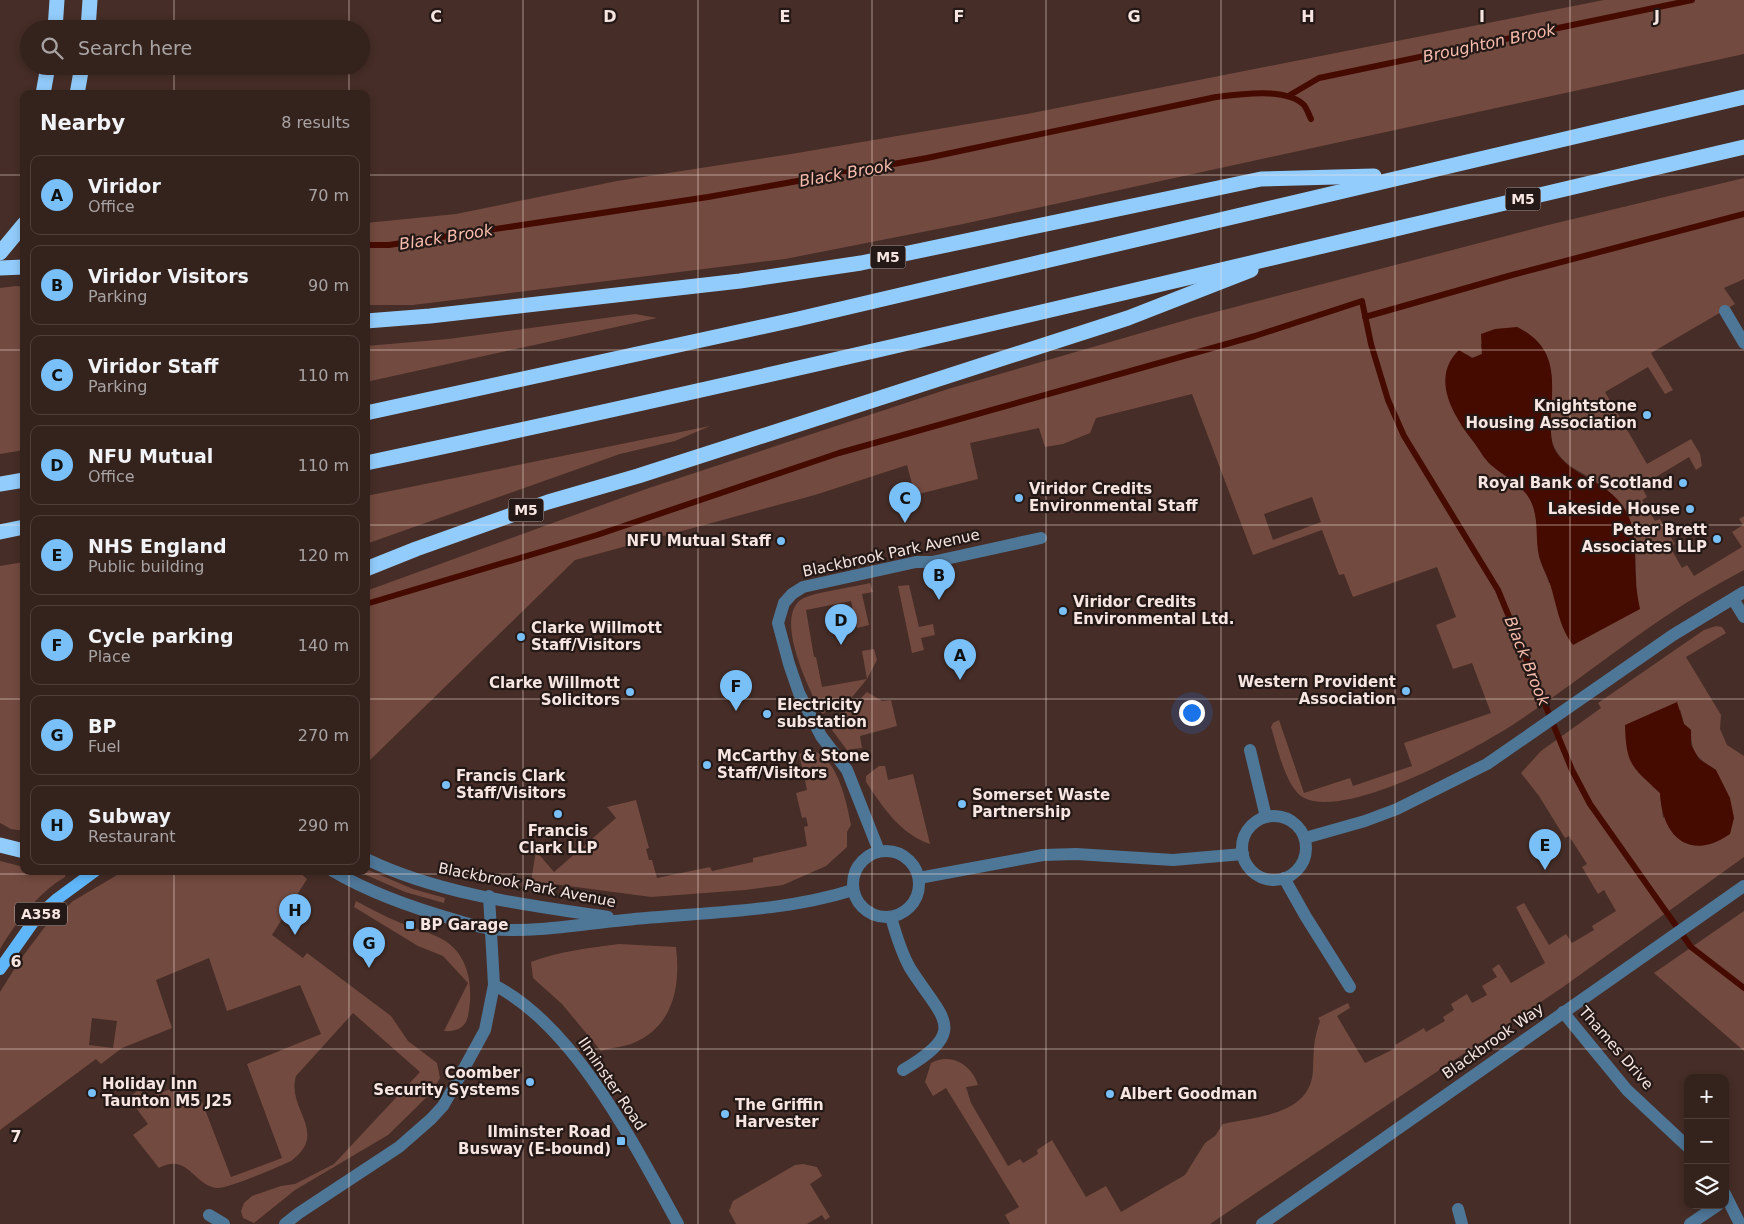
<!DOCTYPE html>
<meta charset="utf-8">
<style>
:root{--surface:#34221d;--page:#3c2a26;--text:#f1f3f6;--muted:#a9a4a4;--line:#4e3f3b;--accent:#79bff8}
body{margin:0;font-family:"DejaVu Sans",sans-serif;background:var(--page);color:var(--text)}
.controls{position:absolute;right:15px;bottom:15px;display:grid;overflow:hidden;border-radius:10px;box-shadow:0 2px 8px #0003}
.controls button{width:45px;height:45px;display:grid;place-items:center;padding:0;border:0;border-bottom:1px solid var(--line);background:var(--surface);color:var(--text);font:25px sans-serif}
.you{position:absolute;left:1191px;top:712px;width:18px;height:18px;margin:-12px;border:4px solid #fff;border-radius:50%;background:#1a73e8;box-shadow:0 0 0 8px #1a73e833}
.badge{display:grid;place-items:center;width:32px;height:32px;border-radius:50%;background:var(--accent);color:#111;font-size:16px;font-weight:700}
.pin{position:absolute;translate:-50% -41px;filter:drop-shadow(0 1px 2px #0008)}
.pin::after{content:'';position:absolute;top:26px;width:18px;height:15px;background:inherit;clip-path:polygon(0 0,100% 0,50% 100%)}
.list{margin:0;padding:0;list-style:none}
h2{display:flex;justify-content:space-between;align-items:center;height:65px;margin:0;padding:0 20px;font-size:21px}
h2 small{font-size:16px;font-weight:400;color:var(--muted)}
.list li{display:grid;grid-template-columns:32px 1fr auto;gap:15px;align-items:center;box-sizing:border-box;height:80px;margin:0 10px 10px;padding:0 10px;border:1px solid var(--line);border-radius:10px}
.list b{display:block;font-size:19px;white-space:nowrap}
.list p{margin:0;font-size:16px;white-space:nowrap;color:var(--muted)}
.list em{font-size:16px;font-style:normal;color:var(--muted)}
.icon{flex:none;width:28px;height:28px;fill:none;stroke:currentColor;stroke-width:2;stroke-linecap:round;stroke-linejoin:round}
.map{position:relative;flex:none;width:1744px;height:1224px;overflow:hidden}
.search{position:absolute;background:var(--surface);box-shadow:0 2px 8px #0003;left:20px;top:20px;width:350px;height:55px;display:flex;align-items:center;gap:12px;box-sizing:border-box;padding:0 18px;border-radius:28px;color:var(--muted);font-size:19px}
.panel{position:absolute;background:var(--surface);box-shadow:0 2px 8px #0003;left:20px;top:90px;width:350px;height:785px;border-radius:10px}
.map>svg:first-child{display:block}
.green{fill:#734a3f;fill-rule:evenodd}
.water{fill:#460b00}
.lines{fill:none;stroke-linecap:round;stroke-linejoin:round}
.stream{stroke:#460b00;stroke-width:6}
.minor{stroke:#4e7697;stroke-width:12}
.major{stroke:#5fb6f9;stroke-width:12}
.highway{stroke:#92ccfc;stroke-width:15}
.grid{fill:none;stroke:#f6e5e0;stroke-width:1;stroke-opacity:0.55}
.poi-dot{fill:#79bff8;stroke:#241916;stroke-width:2}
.labels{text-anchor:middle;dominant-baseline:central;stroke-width:4.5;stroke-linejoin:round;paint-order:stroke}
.shield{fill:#241916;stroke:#b7a8a3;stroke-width:1}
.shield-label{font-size:14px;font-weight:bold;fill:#f6e5e0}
.poi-label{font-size:15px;font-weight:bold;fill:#f6e5e0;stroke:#241916;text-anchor:start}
.street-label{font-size:15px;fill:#f6e5e0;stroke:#241916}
.water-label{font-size:16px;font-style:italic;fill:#f8bdad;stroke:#241916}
.grid-label{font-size:16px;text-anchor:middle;font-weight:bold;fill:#f6e5e0;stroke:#241916;stroke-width:4.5;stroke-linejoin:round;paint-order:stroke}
</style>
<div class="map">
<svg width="1744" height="1224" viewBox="0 0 1744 1224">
<rect width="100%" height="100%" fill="#462d27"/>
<!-- green -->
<g class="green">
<path d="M1604,0H1744V54L963,224L785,259L413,305H366V223L456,214L617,181L791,154L1027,114Z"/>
<path d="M1744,178V279L1724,288L1735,304L1651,353L1673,390L1665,394L1648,367L1605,392L1647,464L1691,439L1700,454L1702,466L1696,470L1689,457L1641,486L1647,497L1642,500L1655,521L1660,519L1675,544L1670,547L1682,568L1687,565L1694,576L1742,547L1732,532L1743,525L1739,519L1744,516V570C1718,584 1693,598 1669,614C1618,648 1571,686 1520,720C1482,746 1348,820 1304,798C1286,789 1277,746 1271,727L1273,723L1279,720L1304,793L1350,778L1353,786L1412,766L1404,743L1491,713L1472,663L1453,669L1436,625L1456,617L1437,567L1353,597L1344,574L1339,575L1322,530L1253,555L1192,394L1096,418L1090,433L1063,444L1045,447L1039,428L970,443L978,479L915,495L907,465L815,495L575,560L368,762L366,761V591L646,489L948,389L1193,318L1544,226ZM1517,327C1556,347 1553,376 1551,414C1551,425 1550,435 1553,444C1558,458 1570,467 1582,473C1633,503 1635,523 1636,579L1549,583L1539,556L1537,522L1533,505L1525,490L1490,464L1461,425L1466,354L1473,358L1482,354L1481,344ZM1312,497L1321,522L1273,540L1264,514Z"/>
<path d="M16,286L24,287V450L0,454V288Z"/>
<path d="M635,314L657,318L366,382V346L448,339Z"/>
<path d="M710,426L675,441L620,454L366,544V496Z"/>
<path d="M24,562V831L11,829L0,823V566Z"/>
<path d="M870,583L873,592L862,594L869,625L857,628L851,601L806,610L814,657H816L822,687L867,679L862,651L874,649L877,660L867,679L848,702L822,714C810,691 773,617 802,599C814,592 855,587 870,583Z"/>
<path d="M909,585L919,627L933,624L935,635L921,638L924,650L912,653L898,586Z"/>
<path d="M1716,626L1722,627L1726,633L1686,657L1721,715L1720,729L1727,745L1744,756V857L1563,987L1210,1224H1010L1005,1215L1019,1207L946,1088L933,1096L925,1082L931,1063C951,1052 972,1065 978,1085L966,1087L971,1103L1008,1166L1020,1159L1023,1163L1038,1154L1037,1150L1052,1140L1086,1197L1106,1186L1121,1212L1185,1175L1205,1143L1215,1136L1223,1124C1258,1116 1311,1115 1313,1070C1314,1049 1313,1042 1320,1021L1318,1018L1348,1003L1350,1008L1337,1016L1365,1063L1396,1048L1395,1045L1424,1028L1426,1032L1445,1021L1443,1017L1454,1010L1451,1004L1467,994L1472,1003L1487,995L1482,986L1497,977L1492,969L1499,964L1511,983L1545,963L1516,907L1524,903L1549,945L1566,934L1572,943L1594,930L1592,926L1616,911L1604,890L1598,894L1582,867L1587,864L1569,836L1565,838L1539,796L1521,773L1541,751L1601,708L1598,703L1704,630ZM1680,709L1684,724L1691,730C1691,753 1697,758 1716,770L1663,818L1660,793L1652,786Z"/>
<path d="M867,692L882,701L891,700L897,726L860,736L862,748L847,750L829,726L831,718L852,707Z"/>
<path d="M813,751C837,757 847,803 851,825L847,832V847L826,866L783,885L745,890L651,897L531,881L536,851L554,872L616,818L607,807L636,800L649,848L646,849L649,860H652L657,878L710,867L712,871L753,862V858L807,846L804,827L808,826L806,817L802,818L796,793L807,790L799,754Z"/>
<path d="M879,766H885L888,780L913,774L930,844C900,834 883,807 866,782V776Z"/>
<path d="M0,861L24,867V871L66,872L65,877C37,894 17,921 0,949Z"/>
<path d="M366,869L413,889L445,898L444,903L405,892L357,871H366Z"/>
<path d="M124,871H298L307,879L272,935L303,958L307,953L391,1016L408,1041L437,1063L440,1078L432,1092L388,1135L295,1190L254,1223L243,1218L241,1211L244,1203L252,1196L281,1186L295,1184L334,1164L420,1072L353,1013L296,1076C286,1110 330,1132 291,1161C278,1167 228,1189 217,1188C193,1185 188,1152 159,1168L133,1135L148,1124L128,1097L141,1089L145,1098L194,1081L231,1177L282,1158L247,1064L321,1034L300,985L227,1011L209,958L156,980L172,1028L122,1048L101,1064L96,1059L0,1130V992L20,960L44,928L73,901ZM92,1018L117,1021L113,1048L89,1045Z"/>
<path d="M356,901C371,909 386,917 401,923C413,928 426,931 438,937C469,951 474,986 468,1016C466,1028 455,1032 444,1031L468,983L443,956L418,946L354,907Z"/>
<path d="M1744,911V1051L1654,973Z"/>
<path d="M619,944L676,947C681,987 673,1028 631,1044C622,1047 610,1048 601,1051L562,1004L533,978L531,962C560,951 589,948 619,944Z"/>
<path d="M803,1164L817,1167L822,1176L810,1184L830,1217L825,1220L822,1215L807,1224H736L729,1211L733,1201L795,1165Z"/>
</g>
<!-- water -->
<g class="water">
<path d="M1517,327C1557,347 1553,377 1551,415C1551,425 1550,436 1553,446C1565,475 1607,480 1624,508C1638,529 1634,554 1636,578C1636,589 1638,599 1640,609L1573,645C1558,625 1557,604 1549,581C1546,573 1541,565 1539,556C1535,539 1539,521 1532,504C1524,485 1506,478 1491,465C1484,459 1479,449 1473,441C1453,415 1430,378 1459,350L1472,358L1482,354L1481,334L1495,329Z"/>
<path d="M1677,702L1684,724L1691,730V745L1699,759L1716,770L1730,798L1734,818L1730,834C1690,862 1662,837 1660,793C1632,767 1626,765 1625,725Z"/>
</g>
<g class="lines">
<!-- stream -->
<g class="stream">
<path d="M1290,95L1319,78L1692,0"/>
<path d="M366,245H389L708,197L927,158L1216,97C1239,94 1287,87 1304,105C1307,109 1309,115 1311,119"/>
<path d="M1365,317L1512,275L1744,214"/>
<path d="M366,604L597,535L839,453L1255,336L1362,301L1371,344L1388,400L1404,436L1498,590L1572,770L1590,804L1691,947L1744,988"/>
</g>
<!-- minor -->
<g class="minor">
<path d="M1725,311L1744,343"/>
<path d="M1733,599L1744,617"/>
<path d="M1250,750L1266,817"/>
<circle cx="1274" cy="848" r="32"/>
<path d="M1305,838L1365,821L1397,809L1487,764L1673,635L1744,592"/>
<circle cx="886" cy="884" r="33"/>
<path d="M879,851L847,770L821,736L799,693L789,664L778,623L784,603L792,594L803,587L916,562H932L1041,538"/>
<path d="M366,859C441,895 527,905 608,917"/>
<path d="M333,871C372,894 416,909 459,921C470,924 482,928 492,929C537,933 581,924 625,920C701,912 780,913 853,890"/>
<path d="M919,878L1043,855L1076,854L1173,860L1243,854"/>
<path d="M1284,878L1306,917L1350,987"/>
<path d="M891,917C896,935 901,952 910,968C942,1019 971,1030 903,1070"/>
<path d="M494,985C575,1026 635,1146 678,1224"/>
<path d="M1563,1012L1627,1090L1688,1147"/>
<path d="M1725,1194L1740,1224"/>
<path d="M1458,1209L1462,1224"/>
<path d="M209,1215L224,1224"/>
<path d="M285,1224L299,1213L399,1147L431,1119L443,1106L455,1085L485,1030L494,985L489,896"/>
<path d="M1262,1224L1744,886"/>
<path d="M1690,1224L1718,1205"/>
</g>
<!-- major -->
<path class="major" d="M0,969L36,918L57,899L95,871"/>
<!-- highway -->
<g class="highway">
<path d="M55,29L57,0"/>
<path d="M88,29L90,0"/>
<path d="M43,94L48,66"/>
<path d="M77,94L82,66"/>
<path d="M0,253L24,224"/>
<path d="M0,268L24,267"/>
<path d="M366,321L430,316L740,281L861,263L1261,179L1374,176"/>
<path d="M366,413L798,319L1744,97"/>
<path d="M366,463C827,366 1285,254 1744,147"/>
<path d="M0,484L24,480"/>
<path d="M0,532L24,527"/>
<path d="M366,569L416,549L548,502L638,476L1128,318L1251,270"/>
<path d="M0,845L24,851"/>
</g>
</g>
<!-- grid -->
<path class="grid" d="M174,0V29M349,0V29M523,0V1224M698,0V1224M872,0V1224M1046,0V1224M1221,0V1224M1395,0V1224M1570,0V1224M174,66V94M349,66V94M0,175H24M366,175H1744M0,350H24M366,350H1744M0,525H24M366,525H1744M0,699H24M366,699H1744M174,871V1224M349,871V1224M0,874H1744M0,1049H1744"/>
<!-- markers -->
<g class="poi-dot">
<circle cx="1647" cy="415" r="5"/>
<circle cx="1683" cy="483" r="5"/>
<circle cx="1019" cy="498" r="5"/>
<circle cx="1690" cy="509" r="5"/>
<circle cx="1717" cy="539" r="5"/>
<circle cx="781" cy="541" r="5"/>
<circle cx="1063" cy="611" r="5"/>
<circle cx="521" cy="637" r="5"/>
<circle cx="1406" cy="691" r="5"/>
<circle cx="630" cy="692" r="5"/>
<circle cx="767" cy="714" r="5"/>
<circle cx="707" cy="765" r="5"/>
<circle cx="446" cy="785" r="5"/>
<circle cx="962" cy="804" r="5"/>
<circle cx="558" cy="814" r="5"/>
<rect x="405" y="920" width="10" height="10" rx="2.5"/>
<circle cx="530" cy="1082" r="5"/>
<circle cx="92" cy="1093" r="5"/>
<circle cx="1110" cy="1094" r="5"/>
<circle cx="725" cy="1114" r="5"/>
<rect x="616" y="1136" width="10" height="10" rx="2.5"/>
</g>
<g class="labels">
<!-- shield labels -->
<g class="shield">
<rect x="1505.5" y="187.5" width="35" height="23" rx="4"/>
<rect x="870.5" y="245.5" width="35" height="23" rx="4"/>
<rect x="508.5" y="498.5" width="35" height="23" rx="4"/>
<rect x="15" y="902.5" width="52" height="23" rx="4"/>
</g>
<g class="shield-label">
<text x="1523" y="199">M5</text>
<text x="888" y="257">M5</text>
<text x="526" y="510">M5</text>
<text x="41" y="914">A358</text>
</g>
<!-- poi labels -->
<g class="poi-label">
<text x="1637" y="406" text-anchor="end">Knightstone<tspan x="1637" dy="17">Housing Association</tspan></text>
<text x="1673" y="483" text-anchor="end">Royal Bank of Scotland</text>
<text x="1029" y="489">Viridor Credits<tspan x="1029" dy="17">Environmental Staff</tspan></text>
<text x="1680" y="509" text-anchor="end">Lakeside House</text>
<text x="1707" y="530" text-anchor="end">Peter Brett<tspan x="1707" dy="17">Associates LLP</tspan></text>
<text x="771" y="541" text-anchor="end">NFU Mutual Staff</text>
<text x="1073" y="602">Viridor Credits<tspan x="1073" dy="17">Environmental Ltd.</tspan></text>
<text x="531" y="628">Clarke Willmott<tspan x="531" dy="17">Staff/Visitors</tspan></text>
<text x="1396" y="682" text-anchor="end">Western Provident<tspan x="1396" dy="17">Association</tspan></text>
<text x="620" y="683" text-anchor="end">Clarke Willmott<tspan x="620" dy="17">Solicitors</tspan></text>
<text x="777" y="705">Electricity<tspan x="777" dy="17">substation</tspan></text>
<text x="717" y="756">McCarthy &amp; Stone<tspan x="717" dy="17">Staff/Visitors</tspan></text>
<text x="456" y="776">Francis Clark<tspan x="456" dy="17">Staff/Visitors</tspan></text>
<text x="972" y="795">Somerset Waste<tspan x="972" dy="17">Partnership</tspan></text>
<text x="558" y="831" text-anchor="middle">Francis<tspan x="558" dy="17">Clark LLP</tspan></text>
<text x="420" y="925">BP Garage</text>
<text x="520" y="1073" text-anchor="end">Coomber<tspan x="520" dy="17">Security Systems</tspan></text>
<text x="102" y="1084">Holiday Inn<tspan x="102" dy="17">Taunton M5 J25</tspan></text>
<text x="1120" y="1094">Albert Goodman</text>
<text x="735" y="1105">The Griffin<tspan x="735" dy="17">Harvester</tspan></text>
<text x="611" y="1132" text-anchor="end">Ilminster Road<tspan x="611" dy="17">Busway (E-bound)</tspan></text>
</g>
<!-- street labels -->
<g class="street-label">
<text transform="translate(891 553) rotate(-12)">Blackbrook Park Avenue</text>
<text transform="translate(527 885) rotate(11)">Blackbrook Park Avenue</text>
<text transform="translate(1493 1041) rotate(-35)">Blackbrook Way</text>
<text transform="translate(1616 1048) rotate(49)">Thames Drive</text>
<text transform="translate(612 1084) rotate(56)">Ilminster Road</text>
</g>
<!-- water labels -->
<g class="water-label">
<text transform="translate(1489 43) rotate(-12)">Broughton Brook</text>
<text transform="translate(846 173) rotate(-10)">Black Brook</text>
<text transform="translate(446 237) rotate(-9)">Black Brook</text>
<text transform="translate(1527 661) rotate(68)">Black Brook</text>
</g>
</g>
<g class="grid-label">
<text x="436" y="22">C</text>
<text x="610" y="22">D</text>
<text x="785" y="22">E</text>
<text x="959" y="22">F</text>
<text x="1134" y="22">G</text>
<text x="1308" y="22">H</text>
<text x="1482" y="22">I</text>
<text x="1657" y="22">J</text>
<text x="16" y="967">6</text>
<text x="16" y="1142">7</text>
</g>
</svg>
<div class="controls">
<button>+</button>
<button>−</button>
<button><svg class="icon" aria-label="layers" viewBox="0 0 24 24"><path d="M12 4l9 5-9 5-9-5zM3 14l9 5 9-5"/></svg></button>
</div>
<div class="you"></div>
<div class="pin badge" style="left:960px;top:680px">A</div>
<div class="pin badge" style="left:939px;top:600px">B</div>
<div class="pin badge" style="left:905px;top:523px">C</div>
<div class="pin badge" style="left:841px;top:645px">D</div>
<div class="pin badge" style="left:1545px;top:870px">E</div>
<div class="pin badge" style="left:736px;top:711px">F</div>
<div class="pin badge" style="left:369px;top:968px">G</div>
<div class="pin badge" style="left:295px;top:935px">H</div>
<div class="search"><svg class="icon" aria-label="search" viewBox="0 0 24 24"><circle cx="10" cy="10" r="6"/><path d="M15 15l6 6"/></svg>Search here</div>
<section class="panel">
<h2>Nearby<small>8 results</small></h2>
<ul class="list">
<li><span class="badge">A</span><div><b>Viridor</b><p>Office</p></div><em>70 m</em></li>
<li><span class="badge">B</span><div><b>Viridor Visitors</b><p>Parking</p></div><em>90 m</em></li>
<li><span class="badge">C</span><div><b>Viridor Staff</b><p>Parking</p></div><em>110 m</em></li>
<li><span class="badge">D</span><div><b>NFU Mutual</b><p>Office</p></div><em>110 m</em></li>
<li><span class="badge">E</span><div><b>NHS England</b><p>Public building</p></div><em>120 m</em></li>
<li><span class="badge">F</span><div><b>Cycle parking</b><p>Place</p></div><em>140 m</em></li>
<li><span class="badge">G</span><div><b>BP</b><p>Fuel</p></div><em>270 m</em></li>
<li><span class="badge">H</span><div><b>Subway</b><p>Restaurant</p></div><em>290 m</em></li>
</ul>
</section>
</div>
